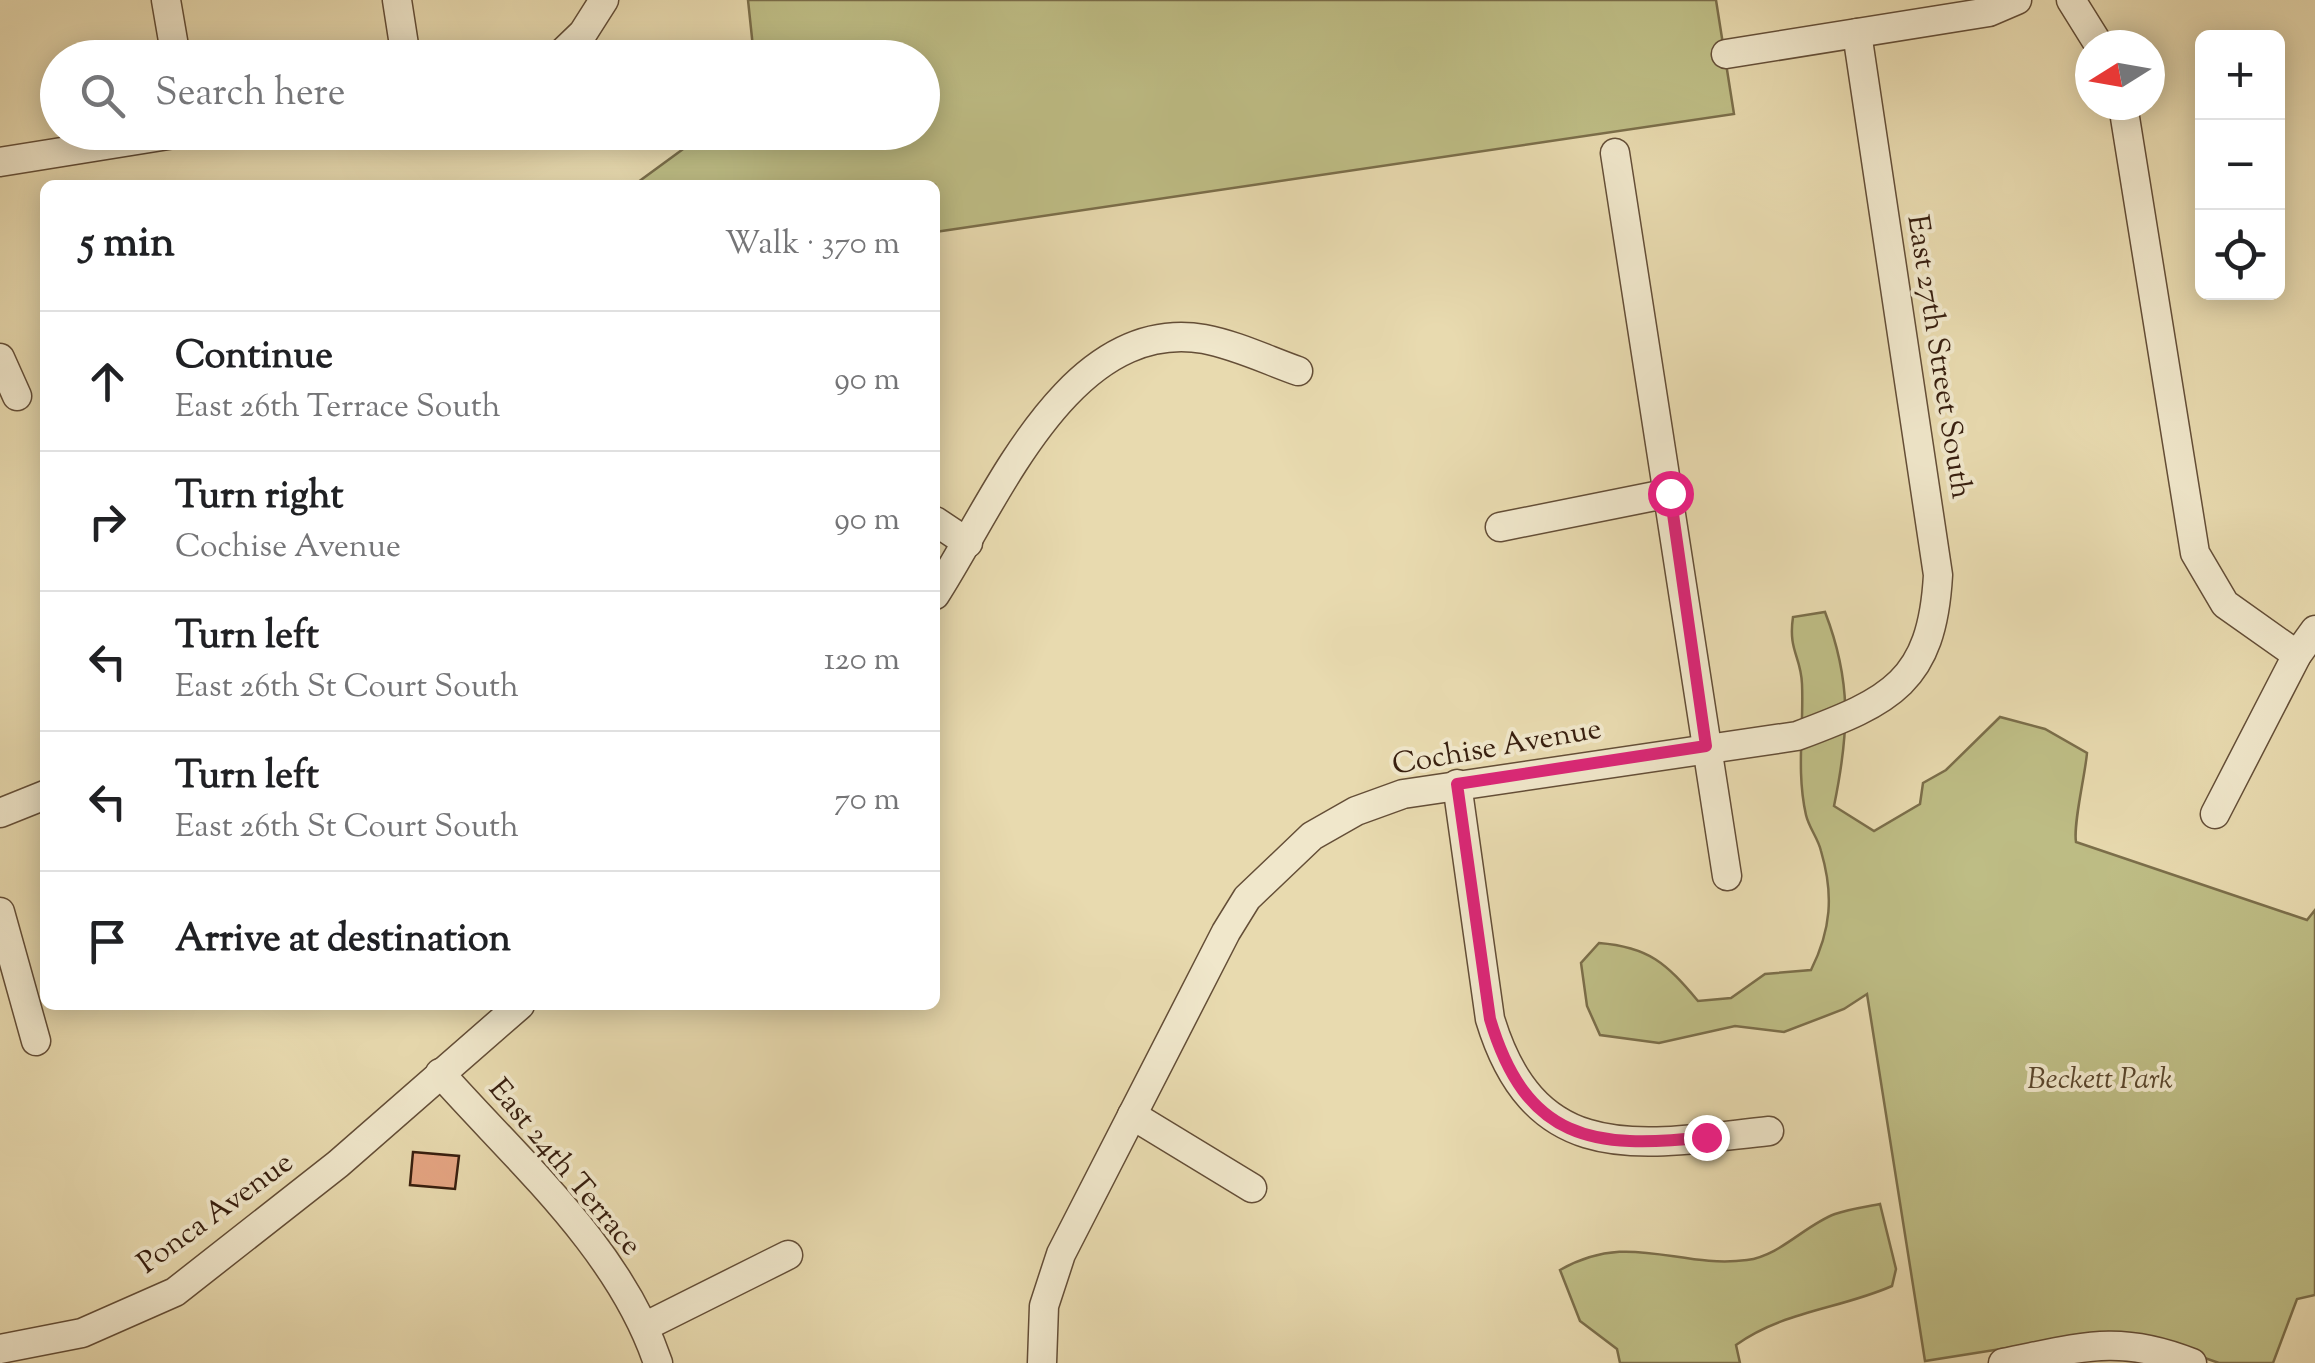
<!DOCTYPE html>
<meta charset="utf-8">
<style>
:root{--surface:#fff;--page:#f6f6f6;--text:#202124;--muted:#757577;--line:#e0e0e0}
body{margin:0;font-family:"Sorts Mill Goudy",serif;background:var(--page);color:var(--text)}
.controls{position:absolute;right:30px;top:30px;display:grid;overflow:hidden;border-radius:15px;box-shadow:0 5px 25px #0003}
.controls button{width:90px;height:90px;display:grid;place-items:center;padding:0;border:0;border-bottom:2px solid var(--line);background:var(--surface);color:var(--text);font:50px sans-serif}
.compass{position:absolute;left:2075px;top:30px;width:90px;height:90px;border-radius:50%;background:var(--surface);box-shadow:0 5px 25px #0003;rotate:259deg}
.stop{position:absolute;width:30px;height:30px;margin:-22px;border:8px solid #db2777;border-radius:50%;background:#fff}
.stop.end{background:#db2777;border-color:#fff;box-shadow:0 2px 10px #0008}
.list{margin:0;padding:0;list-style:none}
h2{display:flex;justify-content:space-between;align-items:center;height:130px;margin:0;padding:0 40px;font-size:42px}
h2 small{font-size:32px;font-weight:400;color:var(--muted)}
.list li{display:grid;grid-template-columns:65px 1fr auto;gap:30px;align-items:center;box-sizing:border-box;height:140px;padding:0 40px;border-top:2px solid var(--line)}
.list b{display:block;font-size:38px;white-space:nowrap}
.list p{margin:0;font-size:32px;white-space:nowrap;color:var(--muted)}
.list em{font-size:32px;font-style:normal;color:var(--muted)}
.icon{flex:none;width:55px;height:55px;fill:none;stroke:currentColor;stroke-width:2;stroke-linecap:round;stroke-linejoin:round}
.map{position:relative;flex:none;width:2315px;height:1363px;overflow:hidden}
.search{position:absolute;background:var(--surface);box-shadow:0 5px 25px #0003;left:40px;top:40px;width:900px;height:110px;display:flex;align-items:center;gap:25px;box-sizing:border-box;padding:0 35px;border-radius:55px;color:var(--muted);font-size:38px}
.panel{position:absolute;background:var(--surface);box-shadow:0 5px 25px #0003;left:40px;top:180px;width:900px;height:830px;border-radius:15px}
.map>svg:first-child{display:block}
.green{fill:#bebd85;stroke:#7b6e4a;stroke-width:2.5}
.building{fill:#e5a583;stroke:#381f0f;stroke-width:2.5}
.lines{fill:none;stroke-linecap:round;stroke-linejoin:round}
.minor-casing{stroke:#644e37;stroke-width:31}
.minor{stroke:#f0e7cb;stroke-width:28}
.route{stroke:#db2777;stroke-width:12}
.labels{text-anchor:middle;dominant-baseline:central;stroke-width:8;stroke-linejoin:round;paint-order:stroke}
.street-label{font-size:30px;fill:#381f0f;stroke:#f0e7cb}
.park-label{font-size:30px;font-style:italic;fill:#5a462c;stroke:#f0e7cb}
</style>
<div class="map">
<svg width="2315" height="1363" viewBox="0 0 2315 1363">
<rect width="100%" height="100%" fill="#e8daaf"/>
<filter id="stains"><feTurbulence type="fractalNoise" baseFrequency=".002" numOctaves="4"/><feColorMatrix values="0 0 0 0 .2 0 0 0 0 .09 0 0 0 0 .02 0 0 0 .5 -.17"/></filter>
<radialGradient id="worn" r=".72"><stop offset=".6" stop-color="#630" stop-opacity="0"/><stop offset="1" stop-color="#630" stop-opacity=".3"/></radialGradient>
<!-- green -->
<g class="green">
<path d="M748,0H1716L1734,114L935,232V185H634L705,133L922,132V58L754,57Z"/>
<path d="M1825,612C1852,682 1849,733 1834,806L1874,831L1920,804L1923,783L1946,770L2000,717L2045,729L2087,753C2085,776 2073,824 2076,842L2307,920L2315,910V1295L2297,1299L2273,1363H2219L2139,1335L2108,1332L1925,1361L1867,994L1844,1009L1784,1032L1735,1026L1659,1043L1600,1035L1587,1006L1581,963L1599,943C1649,947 1666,963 1698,1001L1731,998L1765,974L1811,970C1831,930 1834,895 1821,851C1818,838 1809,828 1806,815C1796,771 1804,728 1802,684C1801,656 1788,651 1793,617Z"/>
<path d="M1880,1204L1896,1269L1892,1286C1840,1309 1783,1311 1736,1345L1740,1363H1620L1617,1349L1580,1321L1560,1270C1630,1230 1677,1269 1747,1260C1780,1256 1805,1225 1835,1214C1849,1209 1865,1207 1880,1204Z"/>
</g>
<!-- building -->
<path class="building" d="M413,1152L459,1156L455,1189L410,1185Z"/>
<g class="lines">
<defs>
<g id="minor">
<path d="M166,0L176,58"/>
<path d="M397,0L406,58"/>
<path d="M2071,0L2099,45"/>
<path d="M1726,54L1989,12L2017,0"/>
<path d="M557,58L583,33L604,0"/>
<path d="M2123,105L2195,553L2225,604L2297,655"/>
<path d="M1615,153L1727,876"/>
<path d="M0,162L187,132"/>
<path d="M0,358L17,396"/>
<path d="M935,521L968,543"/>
<path d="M1500,527L1670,493"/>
<path d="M935,595C996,501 1068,316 1204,339C1236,345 1267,360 1298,371"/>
<path d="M1457,784L1490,1019C1536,1171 1643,1144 1769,1131"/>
<path d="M0,813L45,795"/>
<path d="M2215,814L2297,655L2315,630"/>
<path d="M0,912L36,1041"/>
<path d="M440,1073C518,1161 620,1249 658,1363"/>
<path d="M1132,1115L1252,1188"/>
<path d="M646,1326L788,1255"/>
<path d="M0,1349L82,1333L175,1292L338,1164L520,1005"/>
<path d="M1042,1363L1044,1306L1061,1254L1226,932L1247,898L1312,836L1356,811L1403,794L1797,736C1891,701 1932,682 1938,575L1857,33"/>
<path d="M2003,1363C2079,1348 2117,1333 2192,1363"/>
</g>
</defs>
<!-- minor casing -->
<use href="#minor" class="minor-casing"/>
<!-- minor -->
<use href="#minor" class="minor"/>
</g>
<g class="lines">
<!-- route -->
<path class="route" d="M1670,493L1706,746L1457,784L1490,1019C1526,1140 1593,1150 1706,1137"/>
</g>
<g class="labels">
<!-- street labels -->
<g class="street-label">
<text transform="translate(1938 357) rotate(81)">East 27th Street South</text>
<text transform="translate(1497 748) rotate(-10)">Cochise Avenue</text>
<text transform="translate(564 1168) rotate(50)">East 24th Terrace</text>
<text transform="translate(216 1214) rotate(-36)">Ponca Avenue</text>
</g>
<!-- park labels -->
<g class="park-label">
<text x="2100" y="1080">Beckett Park</text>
</g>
</g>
<rect width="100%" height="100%" filter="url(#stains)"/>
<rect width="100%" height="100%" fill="url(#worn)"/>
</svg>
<div class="controls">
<button>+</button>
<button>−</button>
<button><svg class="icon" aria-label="locate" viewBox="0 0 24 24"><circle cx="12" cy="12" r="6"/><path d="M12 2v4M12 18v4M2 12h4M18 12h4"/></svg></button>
</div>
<svg class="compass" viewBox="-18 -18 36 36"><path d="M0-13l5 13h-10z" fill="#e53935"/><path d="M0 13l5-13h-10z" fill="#757577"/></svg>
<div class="stop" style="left:1670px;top:493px"></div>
<div class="stop end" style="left:1706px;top:1137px"></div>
<div class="search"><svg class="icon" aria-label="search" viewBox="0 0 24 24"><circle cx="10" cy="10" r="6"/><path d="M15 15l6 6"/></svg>Search here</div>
<section class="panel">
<h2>5 min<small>Walk · 370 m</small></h2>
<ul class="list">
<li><svg class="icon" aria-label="ahead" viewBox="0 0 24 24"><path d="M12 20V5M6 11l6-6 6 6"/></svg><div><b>Continue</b><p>East 26th Terrace South</p></div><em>90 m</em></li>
<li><svg class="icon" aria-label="right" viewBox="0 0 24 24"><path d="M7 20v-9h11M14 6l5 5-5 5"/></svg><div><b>Turn right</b><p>Cochise Avenue</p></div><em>90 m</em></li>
<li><svg class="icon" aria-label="left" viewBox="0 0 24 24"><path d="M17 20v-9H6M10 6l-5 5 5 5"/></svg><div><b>Turn left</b><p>East 26th St Court South</p></div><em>120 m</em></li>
<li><svg class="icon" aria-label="left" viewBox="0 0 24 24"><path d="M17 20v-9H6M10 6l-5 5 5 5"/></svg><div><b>Turn left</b><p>East 26th St Court South</p></div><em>70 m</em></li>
<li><svg class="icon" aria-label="arrive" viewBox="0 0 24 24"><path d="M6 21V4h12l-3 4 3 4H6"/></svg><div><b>Arrive at destination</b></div></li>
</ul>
</section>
</div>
